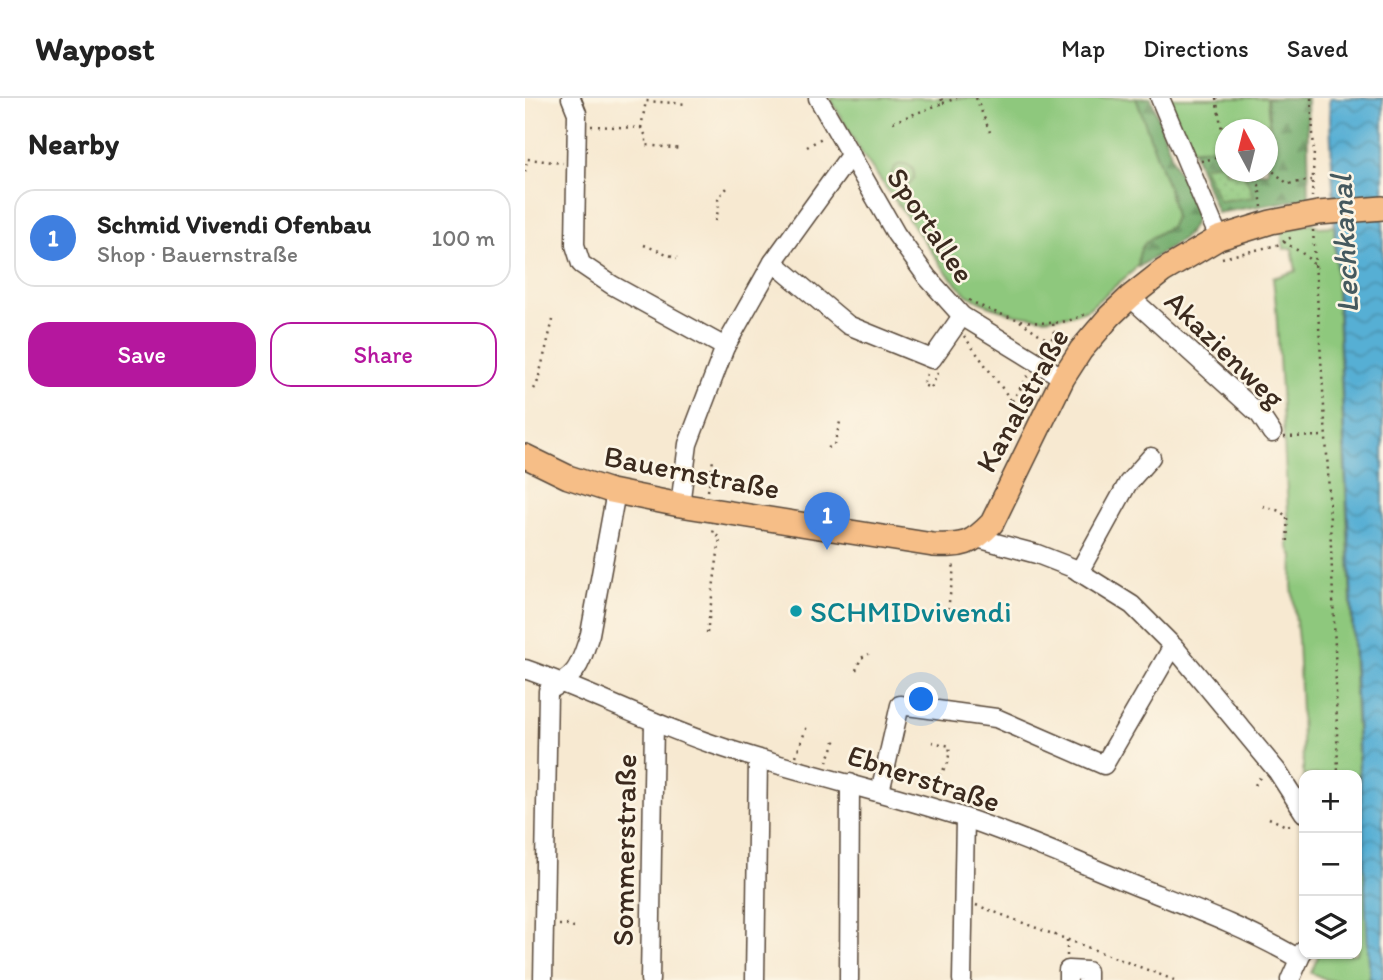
<!DOCTYPE html>
<meta charset="utf-8">
<style>
:root{--surface:#fff;--page:#f6f6f6;--text:#222;--muted:#767676;--line:#e0e0e0;--accent:#b5179e}
body{margin:0;font-family:Itim,sans-serif;background:var(--page);color:var(--text)}
.controls{position:absolute;right:21px;bottom:21px;display:grid;overflow:hidden;border-radius:14px;box-shadow:0 2px 5px #0004}
.controls button{width:63px;height:63px;display:grid;place-items:center;padding:0;border:0;border-bottom:2px solid var(--line);background:var(--surface);color:var(--text);font:35px sans-serif}
.compass{position:absolute;left:690px;top:21px;width:63px;height:63px;border-radius:50%;background:var(--surface);box-shadow:0 2px 5px #0004;rotate:353deg}
.you{position:absolute;left:397px;top:602px;width:24px;height:24px;margin:-18px;border:5px solid #fff;border-radius:50%;background:#1a73e8;box-shadow:0 0 0 10px #1a73e833}
.badge{display:grid;place-items:center;width:46px;height:46px;border-radius:50%;background:var(--accent);color:#fff;font-size:23px;font-weight:700}
.pin{position:absolute;translate:-50% -58px;filter:drop-shadow(0 2px 4px #0008)}
.pin::after{content:'';position:absolute;top:37px;width:24px;height:21px;background:inherit;clip-path:polygon(0 0,100% 0,50% 100%)}
.list{margin:0;padding:0;list-style:none}
h2{display:flex;justify-content:space-between;align-items:center;height:91px;margin:0;padding:0 28px;font-size:30px}
h2 small{font-size:23px;font-weight:400;color:var(--muted)}
.list li{display:grid;grid-template-columns:46px 1fr auto;gap:21px;align-items:center;box-sizing:border-box;height:98px;margin:0 14px 14px;padding:0 14px;border:2px solid var(--line);border-radius:21px}
.list b{display:block;font-size:26px;white-space:nowrap}
.list p{margin:0;font-size:23px;white-space:nowrap;color:var(--muted)}
.list em{font-size:23px;font-style:normal;color:var(--muted)}
.actions{display:flex;gap:14px;padding:21px 28px}
.actions a{flex:1;padding:16px 0;border:2px solid var(--accent);border-radius:21px;text-align:center;font-size:24px;color:var(--accent)}
.actions .main{background:var(--accent);color:#fff}
.icon{flex:none;width:38px;height:38px;fill:none;stroke:currentColor;stroke-width:2;stroke-linecap:round;stroke-linejoin:round}
.map{position:relative;flex:none;width:858px;height:882px;overflow:hidden}
header{display:flex;align-items:center;gap:42px;box-sizing:border-box;height:98px;padding:0 35px;background:var(--surface);border-bottom:2px solid var(--line)}
header strong{font-size:33px}
nav{display:flex;gap:38px;margin-inline-start:auto;font-size:24px}
main{display:flex}
aside{flex:1;background:var(--surface)}
.map>svg:first-child{display:block}
.green{fill:#8ec87d;stroke:#64794e;stroke-width:2}
.forest{fill:url(#forest-firs);stroke:#566b45;stroke-width:2}
.park{fill:url(#park-dots);stroke:#64794e;stroke-width:2}
.water{fill:url(#water-waves);stroke:#496c79;stroke-width:2}
.lines{fill:none;stroke-linecap:round;stroke-linejoin:round}
.minor-casing{stroke:#574739;stroke-width:21}
.major-casing{stroke:#574739;stroke-width:26}
.path{stroke:#574739;stroke-width:2.5;stroke-dasharray:2 5;stroke-linecap:butt}
.minor{stroke:#fff;stroke-width:18}
.major{stroke:#f6be87;stroke-width:23}
.culture-dot{fill:#0f9aa8;stroke:#fcf5e5;stroke-width:2.5}
.labels{text-anchor:middle;dominant-baseline:central;stroke-width:5;stroke-linejoin:round;paint-order:stroke}
.street-label{font-size:30px;fill:#3b2a1e;stroke:#fcf5e5}
.culture-label{font-size:30px;fill:#0d838f;stroke:#fcf5e5;text-anchor:start}
.water-label{font-size:32px;font-style:italic;fill:#45595e;stroke:#fcf5e5}
</style>
<header>
<strong>Waypost</strong>
<nav><a>Map</a><a>Directions</a><a>Saved</a></nav>
</header>
<main>
<aside>
<h2>Nearby<small></small></h2>
<ul class="list">
<li><span class="badge" style="background:#3f7fe0">1</span><div><b>Schmid Vivendi Ofenbau</b><p>Shop · Bauernstraße</p></div><em>100 m</em></li>
</ul>
<div class="actions"><a class="main">Save</a><a>Share</a></div>
</aside>
<div class="map">
<svg width="858" height="882" viewBox="0 0 858 882">
<defs>
<pattern id="forest-firs" width="22" height="20" patternUnits="userSpaceOnUse" patternTransform="scale(1.75)"><rect width="22" height="20" fill="#72ac6c"/><path d="M5 1l3.5 6h-7zM16 11l3.5 6h-7z" fill="#5f8c58"/></pattern>
<pattern id="park-dots" width="8" height="8" patternUnits="userSpaceOnUse" patternTransform="scale(1.75)"><rect width="8" height="8" fill="#8ec87d"/><path d="M2 2h.1M6 6h.1" fill="none" stroke="#75a366" stroke-width="1.8" stroke-linecap="round"/></pattern>
<pattern id="water-waves" width="16" height="10" patternUnits="userSpaceOnUse" patternTransform="scale(1.75)"><rect width="16" height="10" fill="#57afd4"/><path d="M0 5q4-4 8 0t8 0" fill="none" stroke="#498fab"/></pattern>
</defs>
<rect width="100%" height="100%" fill="#fcf5e5"/>
<filter id="ink" filterUnits="userSpaceOnUse"><feTurbulence type="fractalNoise" baseFrequency=".0143" numOctaves="2"/><feDisplacementMap in="SourceGraphic" scale="14" xChannelSelector="R" yChannelSelector="G"/><feConvolveMatrix kernelMatrix="1 2 1 2 8 2 1 2 1" color-interpolation-filters="sRGB"/></filter>
<filter id="wash" filterUnits="userSpaceOnUse"><feTurbulence type="fractalNoise" baseFrequency=".00686" numOctaves="4" result="noise"/><feDisplacementMap in="SourceGraphic" scale="28" xChannelSelector="R" yChannelSelector="G"/><feGaussianBlur stdDeviation="1.57" result="paint"/><feColorMatrix in="noise" values="0 0 0 0 0 0 0 0 0 0 0 0 0 0 0 0 0 1.4 0 .05"/><feComposite in="paint" operator="in"/></filter>
<g filter="url(#wash)">
<rect width="100%" height="100%" fill="#f7e9d1"/>
<!-- green -->
<g class="green">
<path d="M305,0H621L659,104L651,132L625,147L609,172L563,211L546,217L519,220L489,216L465,208L442,197L422,175L337,56Z"/>
<path d="M640,0H742L745,29L743,42V32H701L700,48L664,52Z"/>
<path d="M787,125L794,129L809,128L831,621L845,882H803L786,875L794,856H832V677H779V691L773,542L767,488L768,458L763,448L764,430L751,208L748,180L771,173L767,150L759,151L756,133Z"/>
</g>
<!-- forest -->
<g class="forest">
<path d="M611,0H626L652,73C662,82 665,89 669,102C681,140 638,151 614,169C610,145 628,139 646,128L650,119L644,92Z"/>
<path d="M742,0H782L784,100L692,115L668,52L700,48L701,74H743V42L745,29Z"/>
</g>
<!-- park -->
<g class="park">
<path d="M700,64L701,74H718L730,99L694,103L678,68Z"/>
<circle cx="378" cy="77" r="11"/>
</g>
<!-- water -->
<path class="water" d="M804,0H858V882H845L841,815Z"/>
</g>
<g filter="url(#ink)">
<g class="lines">
<defs>
<g id="minor">
<path d="M46,0L52,15L50,147L56,166L87,187L200,249L163,346L155,407"/>
<path d="M293,0L371,136L402,179L437,218L538,280"/>
<path d="M635,0L694,140"/>
<path d="M248,164L323,227L407,261L437,218"/>
<path d="M605,199L735,317L747,335"/>
<path d="M200,249L248,164L326,56"/>
<path d="M452,440L512,456L548,470L607,507L650,550L752,673L779,715"/>
<path d="M554,474L603,385L626,359"/>
<path d="M0,571C63,593 123,624 187,646C269,674 354,692 437,719C498,739 559,767 619,791C672,812 725,832 774,861"/>
<path d="M355,694L375,607L471,620L579,667L648,548"/>
<path d="M18,882L23,593C54,576 54,569 65,536L91,394"/>
<path d="M125,882L129,624"/>
<path d="M230,882L233,661"/>
<path d="M324,882L325,685"/>
<path d="M437,882L440,720"/>
<path d="M543,882V872L562,873V882"/>
<path d="M765,882L778,853"/>
</g>
<path id="major" d="M0,358L43,379L86,393L155,407L408,447C438,448 446,447 467,425L538,280L556,252L585,218L605,199L638,173L694,140L746,124L793,115L858,110"/>
</defs>
<!-- minor casing -->
<use href="#minor" class="minor-casing"/>
<!-- major casing -->
<use href="#major" class="major-casing"/>
<!-- path -->
<g class="path">
<path d="M451,0L465,34"/>
<path d="M691,0L700,48"/>
<path d="M786,0L789,53L787,99"/>
<path d="M418,5L432,0"/>
<path d="M368,24L418,5L416,0"/>
<path d="M66,28L116,30L121,38V47L157,51"/>
<path d="M116,30L121,3L162,6"/>
<path d="M282,49L300,38"/>
<path d="M676,63L701,58"/>
<path d="M743,69L763,86L787,82"/>
<path d="M0,74L2,61L38,65"/>
<path d="M732,74L731,85L734,87L737,109"/>
<path d="M190,123L194,110L193,100L202,90"/>
<path d="M788,132L803,373L810,550L813,677"/>
<path d="M759,144L780,157L792,170"/>
<path d="M119,147L152,160"/>
<path d="M697,160L752,147L767,139"/>
<path d="M444,202C479,221 528,236 564,214"/>
<path d="M495,223L536,251"/>
<path d="M439,238L499,320"/>
<path d="M519,253L529,237L528,224"/>
<path d="M402,276L398,287L406,290L413,275"/>
<path d="M495,290L512,297"/>
<path d="M9,291L12,286L28,222"/>
<path d="M487,303L504,276"/>
<path d="M759,339L801,338"/>
<path d="M303,350L309,347L315,324"/>
<path d="M183,393L188,362"/>
<path d="M738,408L755,413L762,419L763,447"/>
<path d="M422,518L429,470L427,464"/>
<path d="M182,535L195,440L188,435L190,428"/>
<path d="M331,572L336,560L344,556"/>
<path d="M407,644L425,648L423,665L412,681L408,696"/>
<path d="M271,658L282,628"/>
<path d="M302,664L312,638"/>
<path d="M730,687L737,676"/>
<path d="M744,720L761,728L770,726"/>
<path d="M451,807L649,882"/>
<path d="M34,827H44L50,831"/>
<path d="M542,842V859"/>
</g>
<!-- minor -->
<use href="#minor" class="minor"/>
<!-- major -->
<use href="#major" class="major"/>
</g>
</g>
<!-- markers -->
<circle class="culture-dot" cx="271" cy="513" r="7"/>
<g class="labels">
<!-- street labels -->
<g class="street-label">
<text transform="translate(406 127) rotate(56)">Sportallee</text>
<text transform="translate(700 251) rotate(44)">Akazienweg</text>
<text transform="translate(497 302) rotate(-61)">Kanalstraße</text>
<text transform="translate(167 374) rotate(11)">Bauernstraße</text>
<text transform="translate(399 680) rotate(18)">Ebnerstraße</text>
<text transform="translate(99 752) rotate(-89)">Sommerstraße</text>
</g>
<!-- culture labels -->
<g class="culture-label">
<text x="285" y="513">SCHMIDvivendi</text>
</g>
<!-- water labels -->
<g class="water-label">
<text transform="translate(819 146) rotate(-93)">Lechkanal</text>
</g>
</g>
</svg>
<div class="controls">
<button>+</button>
<button>−</button>
<button><svg class="icon" aria-label="layers" viewBox="0 0 24 24"><path d="M12 4l9 5-9 5-9-5zM3 14l9 5 9-5"/></svg></button>
</div>
<svg class="compass" viewBox="-18 -18 36 36"><path d="M0-13l5 13h-10z" fill="#e53935"/><path d="M0 13l5-13h-10z" fill="#767676"/></svg>
<div class="you"></div>
<div class="pin badge" style="left:302px;top:452px;background:#3f7fe0">1</div>
</div>
</main>
